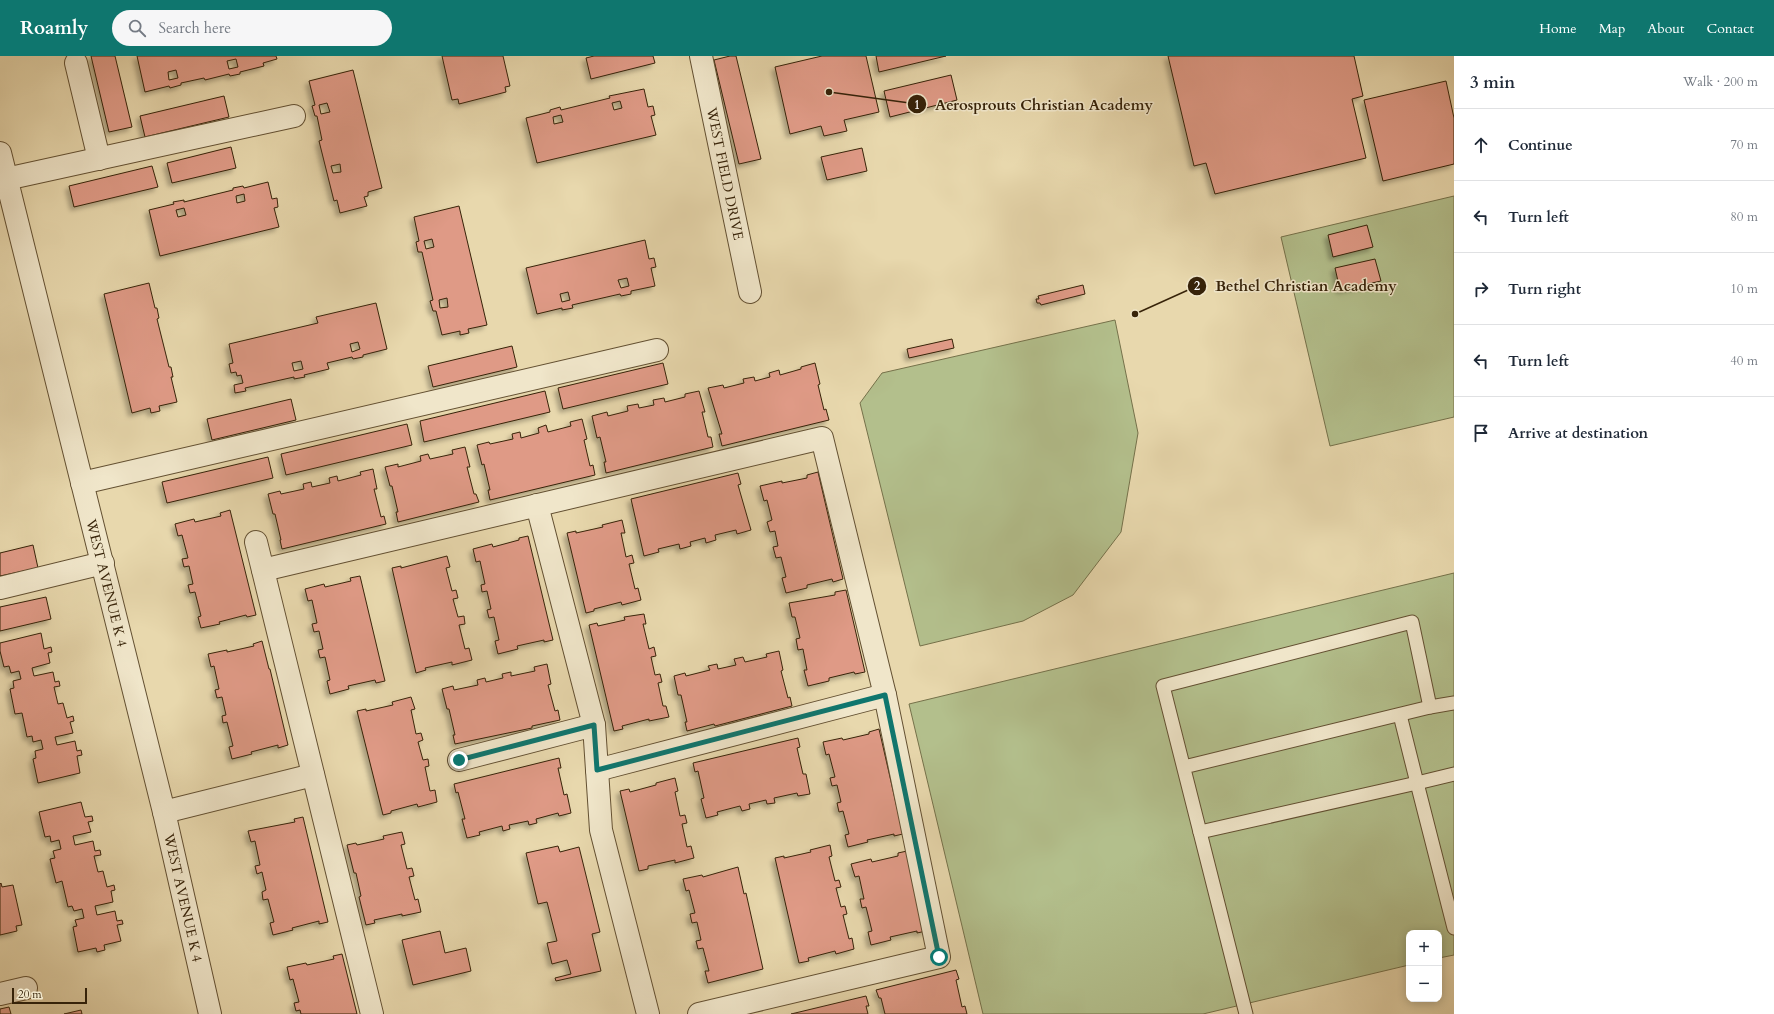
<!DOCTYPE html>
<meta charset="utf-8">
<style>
:root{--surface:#fff;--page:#f6f6f7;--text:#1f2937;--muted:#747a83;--line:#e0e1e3;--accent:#0f766e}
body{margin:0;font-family:Cardo,serif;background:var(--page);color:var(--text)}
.controls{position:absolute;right:12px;bottom:12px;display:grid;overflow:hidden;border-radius:8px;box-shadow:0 2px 10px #0003}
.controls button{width:36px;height:36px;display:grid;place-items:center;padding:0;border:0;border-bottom:1px solid var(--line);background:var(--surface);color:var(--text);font:20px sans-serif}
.scale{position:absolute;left:12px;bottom:10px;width:75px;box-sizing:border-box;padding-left:4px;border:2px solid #372309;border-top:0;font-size:11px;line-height:14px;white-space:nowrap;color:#372309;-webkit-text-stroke:3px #f0e6ca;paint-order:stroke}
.stop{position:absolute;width:12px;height:12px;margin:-9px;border:3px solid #0f766e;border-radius:50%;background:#fff}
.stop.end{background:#0f766e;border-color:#fff;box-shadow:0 1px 4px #0008}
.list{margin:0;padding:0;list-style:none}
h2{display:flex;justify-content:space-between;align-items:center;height:52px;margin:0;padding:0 16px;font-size:17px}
h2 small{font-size:13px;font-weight:400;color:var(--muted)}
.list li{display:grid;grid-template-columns:26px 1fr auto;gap:12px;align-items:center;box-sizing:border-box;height:72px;padding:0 16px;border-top:1px solid var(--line)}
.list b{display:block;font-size:15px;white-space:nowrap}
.list em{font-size:13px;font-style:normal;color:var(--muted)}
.icon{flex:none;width:22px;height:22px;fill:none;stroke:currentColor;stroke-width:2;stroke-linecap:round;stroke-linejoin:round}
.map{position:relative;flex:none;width:1454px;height:958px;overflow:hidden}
header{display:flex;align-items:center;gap:24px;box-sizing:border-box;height:56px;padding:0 20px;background:var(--accent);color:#fff}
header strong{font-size:19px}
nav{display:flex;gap:22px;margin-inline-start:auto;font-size:14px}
.search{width:280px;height:36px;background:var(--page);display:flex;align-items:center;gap:10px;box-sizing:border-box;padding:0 14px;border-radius:22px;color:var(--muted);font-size:15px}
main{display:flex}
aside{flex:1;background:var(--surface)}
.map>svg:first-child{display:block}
.green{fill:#b3bf8c;stroke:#75714a}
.building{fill:#df9a86;stroke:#372309;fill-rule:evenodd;filter:url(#shadow)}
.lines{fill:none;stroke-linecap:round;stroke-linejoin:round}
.lane-casing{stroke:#635032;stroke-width:15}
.street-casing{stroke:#635032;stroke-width:24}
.lane{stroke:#f0e6ca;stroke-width:13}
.street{stroke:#f0e6ca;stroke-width:22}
.route{stroke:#0f766e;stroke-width:5}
.labels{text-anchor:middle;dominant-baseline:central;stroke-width:3;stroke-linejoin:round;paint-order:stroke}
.street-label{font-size:14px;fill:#372309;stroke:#f0e6ca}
.leader{fill:none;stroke:#372309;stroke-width:1.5}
.callout-dot{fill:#372309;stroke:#f0e6ca;stroke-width:1.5}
.mark-label{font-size:12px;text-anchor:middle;font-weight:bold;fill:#fff}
.callout-label{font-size:15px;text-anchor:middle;font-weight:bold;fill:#372309;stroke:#f0e6ca;stroke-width:3;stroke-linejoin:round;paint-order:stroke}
</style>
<header>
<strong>Roamly</strong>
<div class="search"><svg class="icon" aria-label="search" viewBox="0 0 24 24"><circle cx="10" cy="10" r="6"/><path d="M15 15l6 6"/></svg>Search here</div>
<nav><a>Home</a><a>Map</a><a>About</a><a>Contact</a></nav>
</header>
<main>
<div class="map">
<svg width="1454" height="958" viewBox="0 0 1454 958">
<defs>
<filter id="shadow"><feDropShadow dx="-3.5" dy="3.5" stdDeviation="2" flood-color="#0004"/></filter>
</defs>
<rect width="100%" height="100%" fill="#e8d8ad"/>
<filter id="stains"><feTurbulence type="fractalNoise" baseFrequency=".005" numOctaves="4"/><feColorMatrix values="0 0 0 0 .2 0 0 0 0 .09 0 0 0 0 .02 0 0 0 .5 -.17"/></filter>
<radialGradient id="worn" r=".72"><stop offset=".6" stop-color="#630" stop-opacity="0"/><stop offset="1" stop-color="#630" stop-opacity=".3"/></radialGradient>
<!-- green -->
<g class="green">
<path d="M1454,140V361L1330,390L1281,181Z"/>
<path d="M1115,264L1138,377L1121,476L1073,539L1023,565L920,590L860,347L882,317Z"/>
<path d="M1454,517V899L1439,902V877H1409V909L1203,958H983L909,648Z"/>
</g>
<!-- building -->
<g class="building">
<path d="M91,0H115L132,71L109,76Z"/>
<path d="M137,0H276L277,3L263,7L264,10L240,16V18L230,20L229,18L205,24L204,22L181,27V29L170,32L169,30L145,36ZM236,3L238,11L229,13L227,5ZM176,14L178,22L169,24L168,16Z"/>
<path d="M442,0H503L510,30L505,31L506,36L459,48L458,43L452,44Z"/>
<path d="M594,0H653L655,7L591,23L586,2Z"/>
<path d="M730,0H736L761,103L739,108L714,4Z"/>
<path d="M822,0H866L879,56L844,64L847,75L824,80L821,70L790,78L775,11Z"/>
<path d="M876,0H946L879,16Z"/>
<path d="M1168,0H1354L1363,40L1352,43L1366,102L1215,138L1206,107L1194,110Z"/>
<path d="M353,14L382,132L368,136V140L364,141L367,150L340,157L337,144L334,145L319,85L322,84L317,60H315L312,50L315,49L309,25ZM327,47L330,56L321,58L319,49ZM340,108L341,116L333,117L331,110Z"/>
<path d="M951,19L957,44L890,61L884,35Z"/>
<path d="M1446,25L1454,62V108L1383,125L1364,44Z"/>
<path d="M644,33L648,51L653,50L655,59L651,60L656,79L537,107L526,62L550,56V54L560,51L561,54L610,42L609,40ZM620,45L622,52L614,54L612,47ZM561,59L563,66L554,68L553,61Z"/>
<path d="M224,40L229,61L145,81L140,60Z"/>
<path d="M231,91L236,112L172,127L167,107Z"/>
<path d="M862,92L867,115L827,124L821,101Z"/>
<path d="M152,110L158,131L74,151L69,130Z"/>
<path d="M268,126L272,143L277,142L278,151L274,152L279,171L160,200L149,154L174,148L173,146L184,144V146L233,134V132L243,130L244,132ZM244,138L245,145L237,147L236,140ZM184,152L186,159L178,161L176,154Z"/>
<path d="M459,150L487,269L468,273L469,277L460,279V275L442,279L436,255H433L430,245L433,244L422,196H418L416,186L419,185L414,161ZM432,183L434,191L426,193L424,185ZM447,242L448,251L440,252L439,244Z"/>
<path d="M1367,169L1373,191L1333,201L1328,179Z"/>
<path d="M645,184L649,203L654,202L656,211L651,212L655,230L631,235V238L621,240L620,238L572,249L573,252L562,254V252L537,258L526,212ZM627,222L629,230L621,232L618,224ZM568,236L570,244L562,246L560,238Z"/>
<path d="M1375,203L1381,225L1340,234L1335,212Z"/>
<path d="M149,227L155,252H157L159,262L157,263L169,311H171L173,321H171L177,346L159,350L160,355L151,357L150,352L132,357L104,238Z"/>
<path d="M1083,229L1085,238L1041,249L1040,247H1037L1036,243H1039L1038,240Z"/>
<path d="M376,247L387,293L363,299V301L353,303L352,301L327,307L329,313L304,319L305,321L294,323V321L245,332L246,335L235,337L234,329L243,327L241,319L237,320L236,316L231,317L229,308L233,307L229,288L318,267L316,261ZM358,286L360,293L352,296L350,288ZM301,305L303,313L294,315L292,307Z"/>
<path d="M952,283L954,292L909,302L907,293Z"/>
<path d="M512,290L517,311L433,331L428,310Z"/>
<path d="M663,307L668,328L563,353L558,332Z"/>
<path d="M815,307L820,328L818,329L824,354L826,353L829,364L722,390L719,378H722L708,332L723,329L724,332L744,327L743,323L754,321L755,325L770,321L769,317L779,314L780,319L801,313V311Z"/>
<path d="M545,335L550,356L424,386L420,365Z"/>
<path d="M699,335L705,356H702L708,381H711L713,391L606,417L604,406H606L600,381L597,382L592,360L607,356L608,360L628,355L627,350L638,348L639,352L654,349L653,344L664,342L665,346L685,341V338Z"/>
<path d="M291,343L296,364L212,384L207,363Z"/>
<path d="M582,363L587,383L584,384L590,410L593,409L595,419L490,444L488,434H490L484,408L482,409L477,389L489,386L490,388L513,383L512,378L520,376L521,382L539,377L538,372L546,369L548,376L571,370L570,366Z"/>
<path d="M407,368L412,389L286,419L281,398Z"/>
<path d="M465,391L470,411H467L474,438H476L479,446L398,466L396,456H398L392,430H390L385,411L398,408V411L421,405L420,400L428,398L430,403L453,398L452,394Z"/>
<path d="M268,401L273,422L167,447L162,426Z"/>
<path d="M373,413L377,433H374L381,461L384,460L386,468L282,493L280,484H281L275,458H273L268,438L280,435L281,438L304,433L303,428L311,426L312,431L330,427L329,422L337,420L338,425L361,419L360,416Z"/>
<path d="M818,416L843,523L833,526L832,523L807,529V532L786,537L782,522L786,521L781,501L776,502L773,491L778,490L775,475L770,476L767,466L772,464L767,444L764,445L760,430L782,425V427L807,422V419Z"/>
<path d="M738,417L741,428L738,429L751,474L737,478L736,474L715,479L716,484L706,487L705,482L690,486L691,490L680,493L679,488L658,493L659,496L644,500L631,443Z"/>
<path d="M230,454L256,559L247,561L246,559L219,566L220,568L201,572L198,561L201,560L195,536L190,537L188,529L193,528L189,510L184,511L182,503L188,502L182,479L178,480L175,468L194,463L195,466L221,460L220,457Z"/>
<path d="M622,464L625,477H621L626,501L632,499L634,507L629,508L635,533L638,532L641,544L622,549L621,546L594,553V555L586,557L567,477L576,475V477L603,471L602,469Z"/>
<path d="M528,480L553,584L544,586V584L517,590L518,593L498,598L495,585L499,584L494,561L489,562L487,554L491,553L487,535L482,536L481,529L485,528L480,505L476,506L473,493L492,488L493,491L519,484V482Z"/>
<path d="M33,489L38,512L0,520V497Z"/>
<path d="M447,500L450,511L446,512L452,535L456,534L458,542L453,543L458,561L464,560L465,568L459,569L465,593L469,592L472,604L452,609V606L425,612L426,614L416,617L392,512L401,510V512Z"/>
<path d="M360,520L385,625L376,627L375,624L348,630L349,633L330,638L327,625L330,624L325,601L320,602L318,594L323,593L319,575L314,576L312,568L317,567L312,544L308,545L305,533L324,528L325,531L351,525L350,522Z"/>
<path d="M846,534L865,616L855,618L854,616L829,622V625L808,630L804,614H807L803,593L798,594L796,583L800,582L795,561H792L789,547L835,539V536Z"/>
<path d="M46,541L51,563L0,575V551Z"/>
<path d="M644,558L646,568H643L649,593L654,591L656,600L651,601L655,619L660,618L662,626L658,627L663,650H666L669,661L649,665V663L622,670L623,673L614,675L589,569L597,567L598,570L625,564L624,561Z"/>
<path d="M41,577L44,593L51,591L52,596L48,597L50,607L32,612L34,620L53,616L55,626L59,625L60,630L54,631L58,648L63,647L67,662L73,660L74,665L70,666L73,677L55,681L57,689L75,685L77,695L81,694L82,699L77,700L80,717L38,727L33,703L36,702L35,695L43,693L41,684L33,686L32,680L27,681L22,657L15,658L10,633L14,632L13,625L21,623L19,615L11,617L9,610L4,611L0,595V587Z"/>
<path d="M262,585L269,613H270L288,689L278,692V689L251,696L252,698L232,703L229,691L233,690L227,666L223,667L222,660L226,659L222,641L217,642L215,634L219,633L214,610L211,611L208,598L227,594V596L254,590L253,588Z"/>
<path d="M779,595L783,614L781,615L788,642L790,641L792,650L715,670L714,668L687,675L685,666H687L681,639H678L674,620L685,617L686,620L710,614L708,610L717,608L718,613L736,609L734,603L743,601L745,606L767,601L766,598Z"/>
<path d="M547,608L551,628L548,629L555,655L558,654L560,664L532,670V672L455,688L453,679H455L449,653H447L442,633L453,630L454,634L478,629L477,624L485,622L486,626L503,622L502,618L511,616V620L535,615L534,611Z"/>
<path d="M411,641L415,653L411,654L416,678L421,677L423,684L418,686L423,704L428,703L429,710L425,711L430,735L435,734L437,746L418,751L417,748L391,755V757L383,759L357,655L366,653V655L393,649L392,646Z"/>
<path d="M879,673L903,778L894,780V778L867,784L868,786L848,791L845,779L849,778L843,755L839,756L837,747L841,746L837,729L832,730L830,722L835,721L829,698L826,699L823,686L842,682L843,684L869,678V676Z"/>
<path d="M798,682L800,691L797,692L803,718H806L810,738L798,740L797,737L774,742L775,747L767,748L766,744L749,748L750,753L742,755L740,750L717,756L718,759L706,762L701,743L704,742L698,715L695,716L693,707Z"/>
<path d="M559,702L561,712H558L564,739L567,738L571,757L559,760L558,757L536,763L537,767L529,769L528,765L509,769L510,773L503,775L502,770L479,776L480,779L467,782L462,763H465L458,736L456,737L454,728Z"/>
<path d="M675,722L678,735L675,736L680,760L685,759L687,767L682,768L687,791L691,790L694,802L675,807V804L648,810V813L639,815L620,735L629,733L630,736L656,729V727Z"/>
<path d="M81,746L85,761L92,760L93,765L88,766L91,776L73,780L75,789L93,785L95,795L100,794L101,799L94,800L98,816L103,815L107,831L114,829L115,834L111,835L113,846L95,850L97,859L115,855L117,865L122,864L123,868L117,869L121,885L104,889L105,894L97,896L96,892L78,896L73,871L77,870L75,864L84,862L82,853L74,855L72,850L68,851L62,825L56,827L50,803L55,802L53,795L61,793L59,784L51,786L50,780L45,781L39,756Z"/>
<path d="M303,761L328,866L319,868V865L292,872L293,874L273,879L270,867L274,866L268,843L263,844L262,836L266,834L262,816L257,818L255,810L260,809L255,785L251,786L248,775L295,766L294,763Z"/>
<path d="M402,776L405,788L401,789L407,813L412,812L414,820L409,821L415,844L418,843L421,856L402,860V858L374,864L375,867L366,869L359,841L361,840L356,817H354L347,789L356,787L357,789L384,783L383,780Z"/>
<path d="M830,789L832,800L829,801L835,825L839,824L841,831L836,832L841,851L845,850L847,858L843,859L849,883L852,882L854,893L836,898L835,895L808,902L809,905L799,907L775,802L784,800V802L811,796L810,794Z"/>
<path d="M558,790L560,796L579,791L600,876L592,878L601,915L556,925L555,922L571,918L567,904L552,908L547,887L557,885L547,846L538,848L526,797Z"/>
<path d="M907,795L926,875L917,877V875L890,881L891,884L871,889L868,876L872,875L866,851L862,852L860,843H864L859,820L855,821L851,808L871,803L872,806L898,800V797Z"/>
<path d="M738,811L744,838L746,837L763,913L708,927L705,915H709L703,892L698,893L696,885L701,884L697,866L692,867L690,858L695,857L689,834L686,835L683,823L702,819L703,821Z"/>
<path d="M1,827L2,831L13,829L22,869L16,870L17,875L0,879V828Z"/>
<path d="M440,875L445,897L466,892L471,915L413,929L402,884Z"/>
<path d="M342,898L357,958H301L300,954L296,955L294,947L299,946L293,923L290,924L287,911L306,907L307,909L334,903L333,900Z"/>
<path d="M956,914L959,923L956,924L962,951L965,950L967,958H885L881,942H879L876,934Z"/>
<path d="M866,940L869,950H866L868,958H791Z"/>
<path d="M9,951L11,958H0V953Z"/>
<path d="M81,954L82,958H64Z"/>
</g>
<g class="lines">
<defs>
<g id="lane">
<path d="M1430,651L1454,647"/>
<path d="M1184,711L1430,651L1412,566L1163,630L1246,958"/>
<path d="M1454,718L1417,727L1454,872"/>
<path d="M1200,776L1417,727L1400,659"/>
</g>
<g id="street">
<path id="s1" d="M701,0L750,236"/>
<path d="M76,7L99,103"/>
<path id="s2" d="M0,97L164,756L210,958"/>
<path d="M6,123L294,60"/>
<path d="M82,427L657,294"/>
<path d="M537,449L594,669L601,774L648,958"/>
<path d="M256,486L372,958"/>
<path d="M263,514L822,382L885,639L939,901L699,958"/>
<path d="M0,532L103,507"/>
<path d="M459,704L594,669"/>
<path d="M597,714L885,639"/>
<path d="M164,756L313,719"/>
<path d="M0,938L26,932"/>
</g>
</defs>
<!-- lane casing -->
<use href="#lane" class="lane-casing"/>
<!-- street casing -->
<use href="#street" class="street-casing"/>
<!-- lane -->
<use href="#lane" class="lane"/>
<!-- street -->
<use href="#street" class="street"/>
</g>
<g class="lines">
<!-- route -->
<path class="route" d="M459,704L594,669L597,714L885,639L939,901"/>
</g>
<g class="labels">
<!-- street labels -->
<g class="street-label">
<text stroke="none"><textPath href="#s1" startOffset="120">WEST FIELD DRIVE</textPath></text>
<text stroke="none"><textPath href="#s2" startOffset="443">WEST AVENUE K 4</textPath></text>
<text stroke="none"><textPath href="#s2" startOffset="767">WEST AVENUE K 4</textPath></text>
</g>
</g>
<!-- callouts -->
<path class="leader" d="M829 36L917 48M1135 258L1197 230"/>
<g class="callout-dot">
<circle cx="829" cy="36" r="4"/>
<circle cx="1135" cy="258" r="4"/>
<circle cx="917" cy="48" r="10"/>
<circle cx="1197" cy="230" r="10"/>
</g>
<g class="mark-label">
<text x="917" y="53">1</text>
<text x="1197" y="234">2</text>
</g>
<g class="callout-label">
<text x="1044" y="54">Aerosprouts Christian Academy</text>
<text x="1306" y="235">Bethel Christian Academy</text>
</g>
<rect width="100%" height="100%" filter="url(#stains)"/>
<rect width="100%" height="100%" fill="url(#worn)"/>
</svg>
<div class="controls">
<button>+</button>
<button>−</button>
</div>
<div class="scale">20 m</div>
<div class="stop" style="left:939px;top:901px"></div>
<div class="stop end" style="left:459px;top:704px"></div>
</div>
<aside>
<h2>3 min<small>Walk · 200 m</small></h2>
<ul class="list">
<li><svg class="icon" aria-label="ahead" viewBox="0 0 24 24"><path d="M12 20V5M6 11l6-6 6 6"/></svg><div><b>Continue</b></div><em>70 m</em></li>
<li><svg class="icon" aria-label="left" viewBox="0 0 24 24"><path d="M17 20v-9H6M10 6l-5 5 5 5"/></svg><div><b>Turn left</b></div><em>80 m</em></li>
<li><svg class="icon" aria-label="right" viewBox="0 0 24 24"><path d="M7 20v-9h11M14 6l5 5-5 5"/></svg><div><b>Turn right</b></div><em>10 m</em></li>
<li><svg class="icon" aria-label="left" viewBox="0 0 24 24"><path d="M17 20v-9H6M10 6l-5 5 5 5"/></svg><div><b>Turn left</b></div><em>40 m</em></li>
<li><svg class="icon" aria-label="arrive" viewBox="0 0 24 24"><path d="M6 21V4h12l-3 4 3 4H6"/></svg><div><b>Arrive at destination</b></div></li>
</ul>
</aside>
</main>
